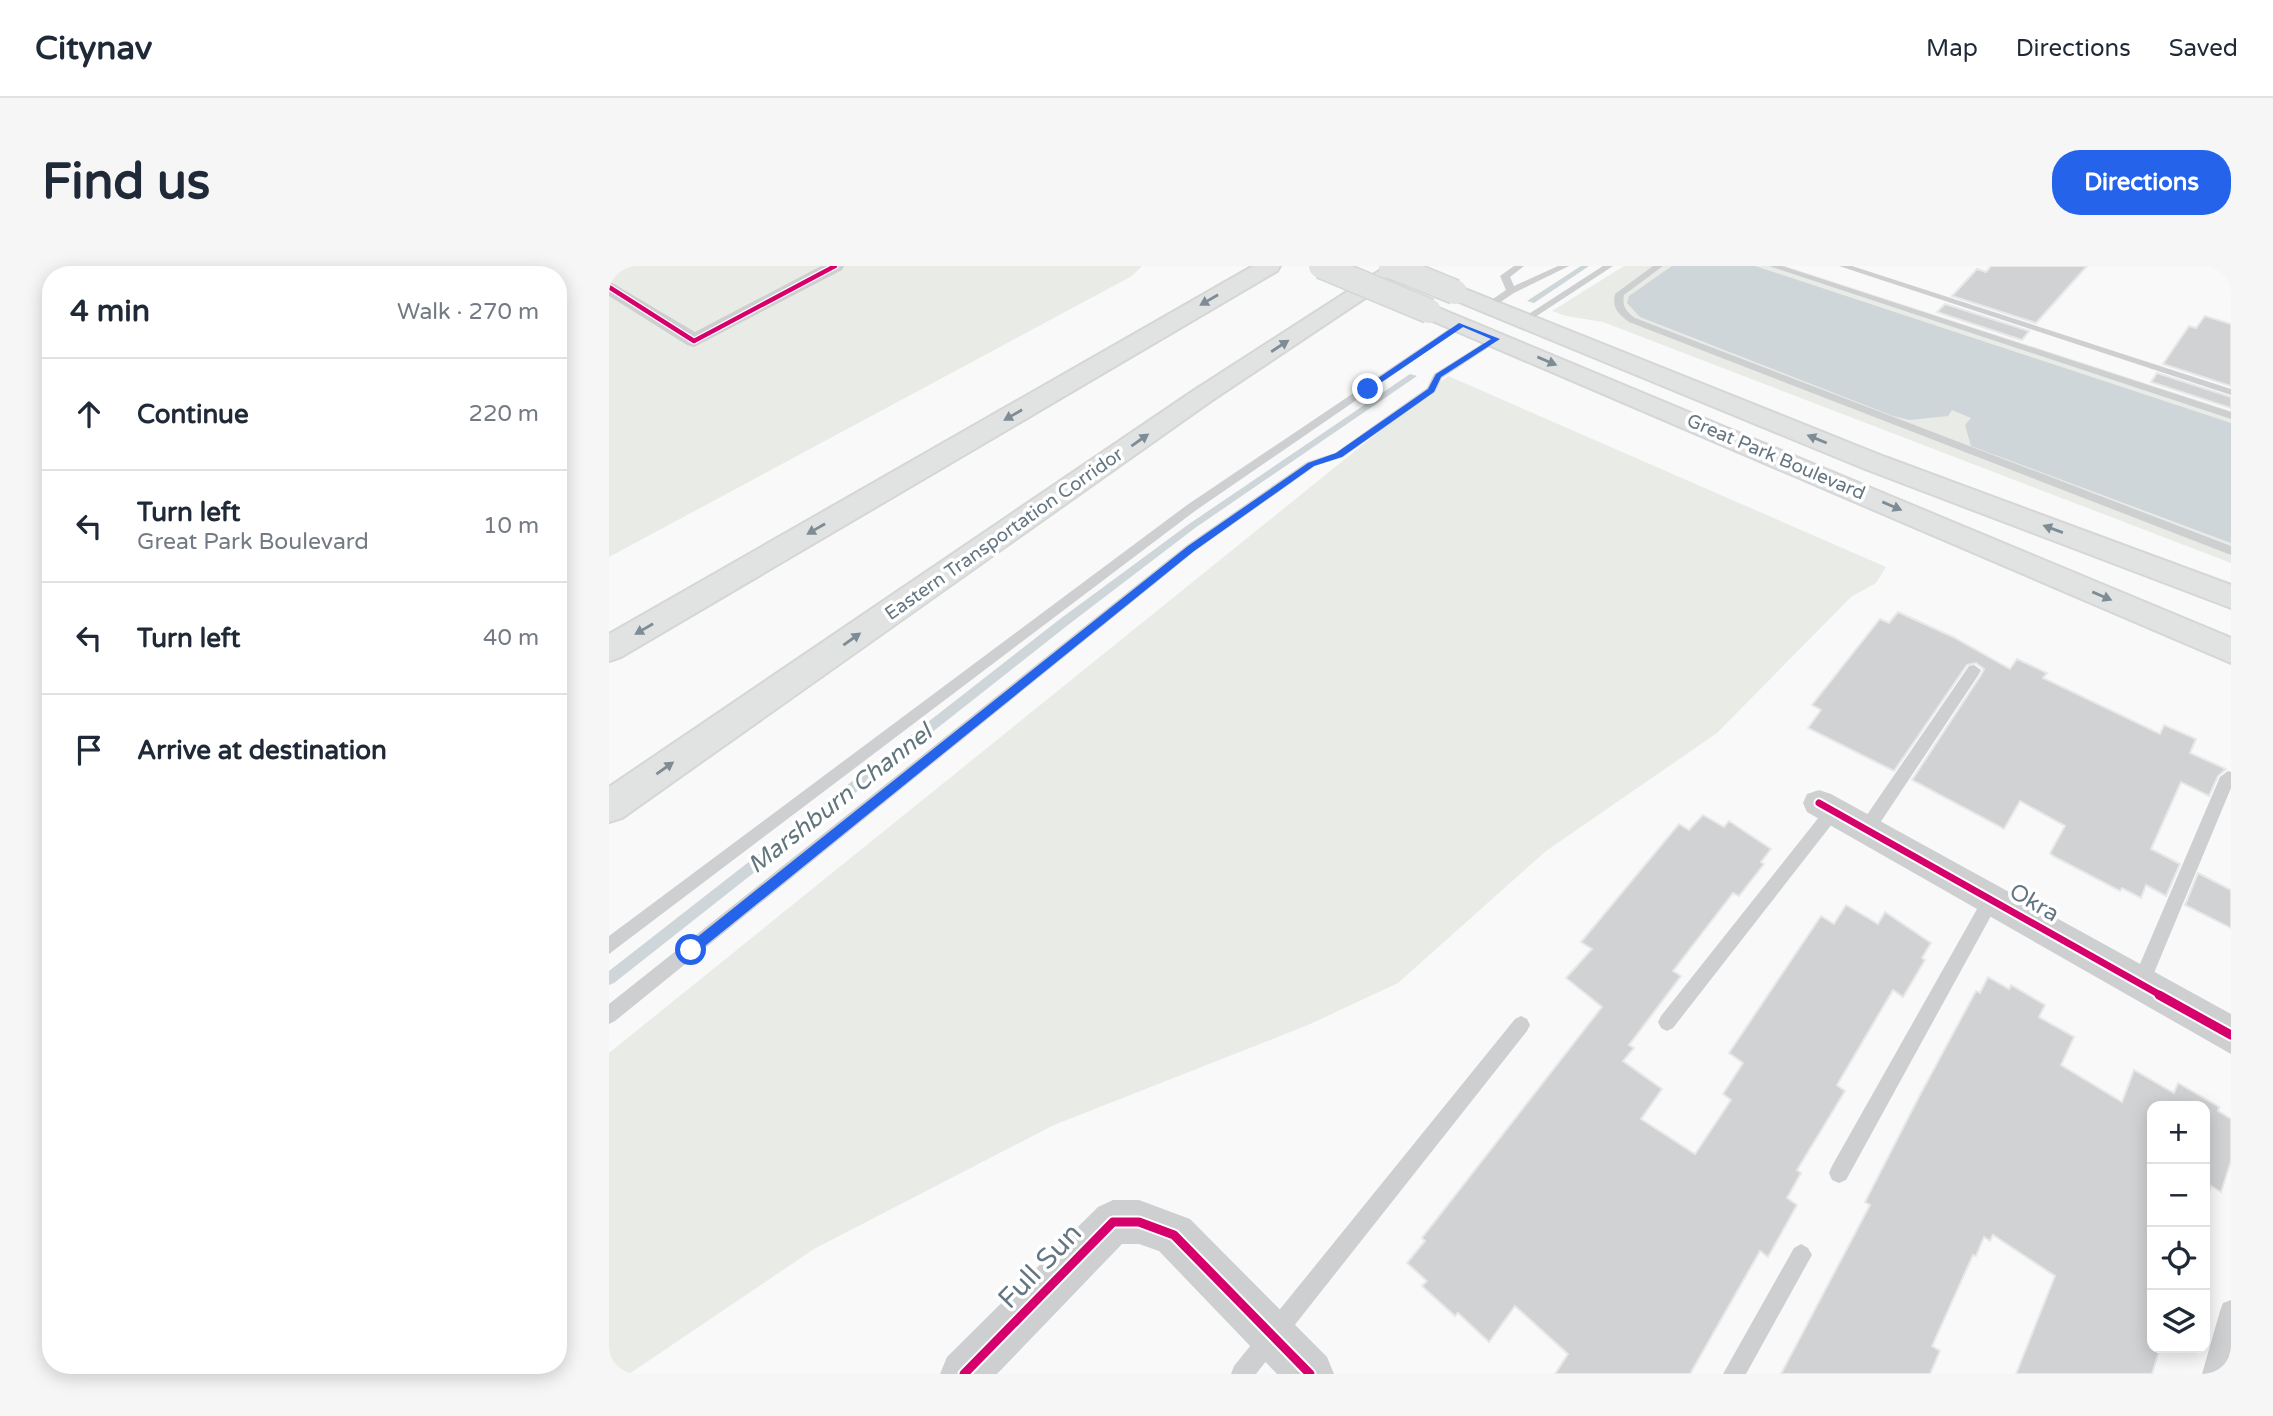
<!DOCTYPE html>
<meta charset="utf-8">
<style>
:root{--surface:#fff;--page:#f6f6f7;--text:#1f2937;--muted:#747a83;--line:#e0e1e3;--accent:#2563eb}
body{margin:0;font-family:"Varela Round",sans-serif;background:var(--page);color:var(--text)}
.controls{position:absolute;right:21px;bottom:21px;display:grid;overflow:hidden;border-radius:14px;box-shadow:0 4px 18px #0003}
.controls button{width:63px;height:63px;display:grid;place-items:center;padding:0;border:0;border-bottom:2px solid var(--line);background:var(--surface);color:var(--text);font:35px sans-serif}
.stop{position:absolute;width:21px;height:21px;margin:-16px;border:5px solid #2563eb;border-radius:50%;background:#fff}
.stop.end{background:#2563eb;border-color:#fff;box-shadow:0 2px 7px #0008}
.list{margin:0;padding:0;list-style:none}
h2{display:flex;justify-content:space-between;align-items:center;height:91px;margin:0;padding:0 28px;font-size:30px}
h2 small{font-size:23px;font-weight:400;color:var(--muted)}
.list li{display:grid;grid-template-columns:46px 1fr auto;gap:21px;align-items:center;box-sizing:border-box;height:112px;padding:0 28px;border-top:2px solid var(--line)}
.list b{display:block;font-size:26px;white-space:nowrap}
.list p{margin:0;font-size:23px;white-space:nowrap;color:var(--muted)}
.list em{font-size:23px;font-style:normal;color:var(--muted)}
.icon{flex:none;width:38px;height:38px;fill:none;stroke:currentColor;stroke-width:2;stroke-linecap:round;stroke-linejoin:round}
.map{position:relative;flex:none;width:1622px;height:1108px;overflow:hidden;border-radius:28px}
header{display:flex;align-items:center;gap:42px;box-sizing:border-box;height:98px;padding:0 35px;background:var(--surface);border-bottom:2px solid var(--line)}
header strong{font-size:33px}
nav{display:flex;gap:38px;margin-inline-start:auto;font-size:24px}
.intro{display:flex;align-items:center;justify-content:space-between;box-sizing:border-box;height:168px;padding:0 42px}
h1{margin:0;font-size:49px}
.button{padding:18px 32px;border-radius:28px;background:var(--accent);color:#fff;font-size:24px;font-weight:700}
main{display:flex;gap:42px;padding:0 42px}
aside{flex:1;background:var(--surface);border-radius:28px;box-shadow:0 4px 18px #0003}
.map>svg:first-child{display:block}
.green{fill:#e8ebe6}
.water{fill:#ced6d9}
.lines{fill:none;stroke-linecap:round;stroke-linejoin:round}
.stream{fill:#ced6d9;fill-rule:evenodd}
.building{fill:#d0d2d3;stroke:#e8e8e8;stroke-width:2}
.secondary-casing{stroke:#d5d6d7;stroke-width:4}
.motorway-casing{stroke:#d5d6d6;stroke-width:4}
.service{fill:#cecfd0;fill-rule:evenodd}
.minor{fill:#cecfd0;fill-rule:evenodd}
.secondary{fill:#e1e2e2;fill-rule:evenodd}
.motorway{fill:#e1e2e2;fill-rule:evenodd}
.secondary-bridge-casing{stroke:#d5d6d7;stroke-width:27;stroke-linecap:butt}
.secondary-bridge{stroke:#e1e2e2;stroke-width:24}
.cycleway-far2-casing{stroke:#fff;stroke-width:7}
.cycleway-far1-casing{stroke:#fff;stroke-width:11}
.cycleway-casing{stroke:#fff;stroke-width:13}
.cycleway-far2{stroke:#d6006c;stroke-width:4.5}
.cycleway-far1{stroke:#d6006c;stroke-width:7}
.cycleway{stroke:#d6006c;stroke-width:9}
.oneway{fill:#7e8c96}
.route{fill:#2563eb}
.labels{text-anchor:middle;dominant-baseline:central;stroke-width:7;stroke-linejoin:round;paint-order:stroke}
.far-street-label{font-size:19px;fill:#657683;stroke:#fff}
.street-label{font-size:23px;fill:#657683;stroke:#fff}
.water-label{font-size:24px;font-style:italic;fill:#60757c;stroke:#fff}
.near-street-label{font-size:28px;fill:#657683;stroke:#fff}
</style>
<header>
<strong>Citynav</strong>
<nav><a>Map</a><a>Directions</a><a>Saved</a></nav>
</header>
<div class="intro"><h1>Find us</h1><a class="button">Directions</a></div>
<main>
<aside>
<h2>4 min<small>Walk · 270 m</small></h2>
<ul class="list">
<li><svg class="icon" aria-label="ahead" viewBox="0 0 24 24"><path d="M12 20V5M6 11l6-6 6 6"/></svg><div><b>Continue</b></div><em>220 m</em></li>
<li><svg class="icon" aria-label="left" viewBox="0 0 24 24"><path d="M17 20v-9H6M10 6l-5 5 5 5"/></svg><div><b>Turn left</b><p>Great Park Boulevard</p></div><em>10 m</em></li>
<li><svg class="icon" aria-label="left" viewBox="0 0 24 24"><path d="M17 20v-9H6M10 6l-5 5 5 5"/></svg><div><b>Turn left</b></div><em>40 m</em></li>
<li><svg class="icon" aria-label="arrive" viewBox="0 0 24 24"><path d="M6 21V4h12l-3 4 3 4H6"/></svg><div><b>Arrive at destination</b></div></li>
</ul>
</aside>
<div class="map">
<svg width="1622" height="1108" viewBox="0 0 1622 1108">
<rect width="100%" height="100%" fill="#f9f9f9"/>
<!-- green -->
<g class="green">
<path d="M0,0H533L523,10L0,291Z"/>
<path d="M1015,0H1176L1622,145V297L994,56L957,50L943,45Z"/>
<path d="M839,110L1277,301L1267,317L1242,331L1108,467L937,585L789,717L699,759L445,859L205,983L20,1108H0V787Z"/>
</g>
<!-- water -->
<path class="water" d="M1063,0H1146L1622,157V277L1362,180L1356,159L1362,152L1343,144L1339,150L1301,154L1284,150L1031,51L1018,37L1020,30Z"/>
<g class="lines">
<!-- stream -->
<g class="stream">
<path d="M972,0H980L925,37L918,35Z"/>
<path d="M801,108L808,110L586,262L459,359L5,717L0,719V705L451,353L580,258Z"/>
</g>
</g>
<!-- building -->
<g class="building">
<path d="M1382,0H1478L1427,57L1343,30L1368,3L1377,6Z"/>
<path d="M1336,38L1420,65L1413,74L1328,46Z"/>
<path d="M1596,50L1622,58V120L1554,98L1580,60L1587,62Z"/>
<path d="M1548,107L1622,131V142L1542,116Z"/>
<path d="M1289,346L1344,371L1401,403L1408,393L1438,407L1434,412L1551,468L1555,459L1587,473L1581,487L1617,503L1609,510L1600,530L1572,516L1542,583L1571,598L1557,630L1537,619L1532,632L1513,622L1511,625L1444,590L1441,587L1456,560L1411,535L1395,563L1303,514L1372,409L1375,403L1367,397L1358,399L1285,505L1199,462L1212,444L1203,439L1271,353L1280,357Z"/>
<path d="M1094,549L1115,561L1120,555L1162,583L1152,596L1155,598L1130,630L1124,627L1064,705L1072,710L1020,779L1025,782L1014,795L1053,823L1032,853L1086,888L1122,834L1114,828L1134,797L1120,787L1212,650L1225,658L1237,639L1269,658L1276,646L1322,677L1313,692L1316,694L1294,731L1284,724L1228,819L1236,825L1188,904L1192,907L1178,932L1188,939L1159,991L1151,985L1081,1108H946L959,1088L906,1040L880,1076L849,1047L846,1050L813,1020L818,1015L798,997L816,975L813,972L993,741L957,712L983,683L972,676L1070,558L1080,564Z"/>
<path d="M1589,607L1622,624V662L1576,639Z"/>
<path d="M1379,711L1400,723L1402,719L1436,739L1430,751L1465,771L1452,799L1513,836L1525,804L1565,827L1569,817L1610,841L1609,845L1622,853V895L1612,926L1602,920L1596,940V840H1543V1082H1551L1543,1108H1407L1446,1010L1384,969L1381,975L1375,971L1367,990L1364,989L1323,1080L1331,1085L1321,1108H1172L1261,939L1256,936L1311,829L1367,725L1371,727Z"/>
</g>
<g class="lines">
<defs>
<g id="secondary">
<path d="M846,19L1276,191L1622,319V342L1256,203L838,31L835,26L838,21Z"/>
<path d="M820,38L1622,372V397L812,50L808,45L812,40Z"/>
</g>
<g id="motorway">
<path d="M644,0H671L668,5L12,391L0,395V368Z"/>
<path d="M778,0H804L602,135L13,552L0,556V521L584,125Z"/>
</g>
</defs>
<!-- secondary casing -->
<use href="#secondary" class="secondary-casing"/>
<!-- motorway casing -->
<use href="#motorway" class="motorway-casing"/>
<!-- service -->
<g class="service">
<path d="M905,0H915L901,11L905,20L949,0H960L905,27L884,41H878V37L897,24L891,10Z"/>
<path d="M994,0H1004L920,55L912,53Z"/>
<path d="M1044,0H1054L1015,29C1013,41 1017,45 1026,52L1622,280V289L1020,56C1009,48 1003,42 1006,28Z"/>
<path d="M1160,0H1173L1622,146V153Z"/>
<path d="M1230,0H1243L1622,123V129Z"/>
<path d="M850,56L858,58L586,245L0,688V670L578,239Z"/>
<path d="M884,71L892,73L833,112L826,126L734,191L706,200L586,285L6,755L0,758V738L578,279L698,196L726,187L818,122L825,108Z"/>
<path d="M1365,399L1372,404L1370,408L1263,569H1251L1249,564L1251,559L1360,400Z"/>
<path d="M1619,505L1622,506V522L1540,719L1537,725L1531,727L1525,725L1522,719L1611,511Z"/>
<path d="M1224,539L1230,541L1232,545L1230,549L1064,762L1058,765L1052,762L1049,756L1052,750L1218,541Z"/>
<path d="M1382,627L1388,629L1390,634L1388,639L1237,914L1230,917L1223,914L1220,907L1223,900L1376,629Z"/>
<path d="M912,750L918,753L921,759L918,765L647,1108H622L625,1100L906,753Z"/>
<path d="M1192,978L1199,982L1203,989L1199,996L1137,1108H1114L1185,982Z"/>
<path d="M1622,1034V1084L1615,1108H1593L1611,1045L1614,1037Z"/>
</g>
<!-- minor -->
<g class="minor">
<path d="M212,0H235L233,4L85,81L78,79L0,30V15L86,66Z"/>
<path d="M1210,524L1222,528L1622,748V788L1198,546L1194,537L1198,528Z"/>
<path d="M504,934H530L581,953L718,1091L725,1108H668L550,985L530,978H513L388,1108H331L338,1091L489,941Z"/>
</g>
<!-- secondary -->
<use href="#secondary" class="secondary"/>
<!-- motorway -->
<use href="#motorway" class="motorway"/>
<defs>
<g id="secondary-bridge">
<path d="M712,0L820,45"/>
<path d="M782,0L846,26"/>
</g>
</defs>
<!-- secondary-bridge casing -->
<use href="#secondary-bridge" class="secondary-bridge-casing"/>
<!-- secondary-bridge -->
<use href="#secondary-bridge" class="secondary-bridge"/>
<defs>
<path id="cycleway-far2" d="M0,21L85,75L226,0"/>
<path id="cycleway-far1" d="M1210,537L1553,730"/>
<g id="cycleway">
<path d="M1550,729L1622,769"/>
<path d="M355,1108L504,956H530L565,969L701,1108"/>
</g>
</defs>
<!-- cycleway-far2 casing -->
<use href="#cycleway-far2" class="cycleway-far2-casing"/>
<!-- cycleway-far1 casing -->
<use href="#cycleway-far1" class="cycleway-far1-casing"/>
<!-- cycleway casing -->
<use href="#cycleway" class="cycleway-casing"/>
<!-- cycleway-far2 -->
<use href="#cycleway-far2" class="cycleway-far2"/>
<!-- cycleway-far1 -->
<use href="#cycleway-far1" class="cycleway-far1"/>
<!-- cycleway -->
<use href="#cycleway" class="cycleway"/>
</g>
<!-- one-way arrows -->
<defs><path id="oneway-solid" d="M-6-.8H1V-3.2L6.5 0L1 3.2V.8H-6Z" transform="scale(1.75)"/></defs>
<g class="oneway">
<use href="#oneway-solid" transform="translate(600 34) rotate(150)"/>
<use href="#oneway-solid" transform="translate(671 80) rotate(-33)"/>
<use href="#oneway-solid" transform="translate(938 95) rotate(23)"/>
<use href="#oneway-solid" transform="translate(404 149) rotate(150)"/>
<use href="#oneway-solid" transform="translate(1208 173) rotate(-158)"/>
<use href="#oneway-solid" transform="translate(531 174) rotate(-35)"/>
<use href="#oneway-solid" transform="translate(1283 240) rotate(23)"/>
<use href="#oneway-solid" transform="translate(207 263) rotate(150)"/>
<use href="#oneway-solid" transform="translate(1444 263) rotate(-160)"/>
<use href="#oneway-solid" transform="translate(1493 330) rotate(23)"/>
<use href="#oneway-solid" transform="translate(35 363) rotate(150)"/>
<use href="#oneway-solid" transform="translate(243 373) rotate(-35)"/>
<use href="#oneway-solid" transform="translate(56 502) rotate(-35)"/>
</g>
<!-- route -->
<path class="route" d="M850,57L891,73L832,111L825,126L733,191L705,200L585,285L86,688H77V680L579,280L699,197L727,187L819,123L827,108L882,73L854,61L761,124H756V121Z"/>
<g class="labels">
<!-- far-street labels -->
<g class="far-street-label">
<text transform="translate(1167 191) rotate(23)">Great Park Boulevard</text>
<text transform="translate(395 268) rotate(-35)">Eastern Transportation Corridor</text>
</g>
<!-- street labels -->
<g class="street-label">
<text transform="translate(1425 637) rotate(30)">Okra</text>
</g>
<!-- water labels -->
<g class="water-label">
<text transform="translate(231 533) rotate(-38)">Marshburn Channel</text>
</g>
<!-- near-street labels -->
<g class="near-street-label">
<text transform="translate(431 1000) rotate(-46)">Full Sun</text>
</g>
</g>
</svg>
<div class="controls">
<button>+</button>
<button>−</button>
<button><svg class="icon" aria-label="locate" viewBox="0 0 24 24"><circle cx="12" cy="12" r="6"/><path d="M12 2v4M12 18v4M2 12h4M18 12h4"/></svg></button>
<button><svg class="icon" aria-label="layers" viewBox="0 0 24 24"><path d="M12 4l9 5-9 5-9-5zM3 14l9 5 9-5"/></svg></button>
</div>
<div class="stop" style="left:82px;top:684px"></div>
<div class="stop end" style="left:759px;top:123px"></div>
</div>
</main>
